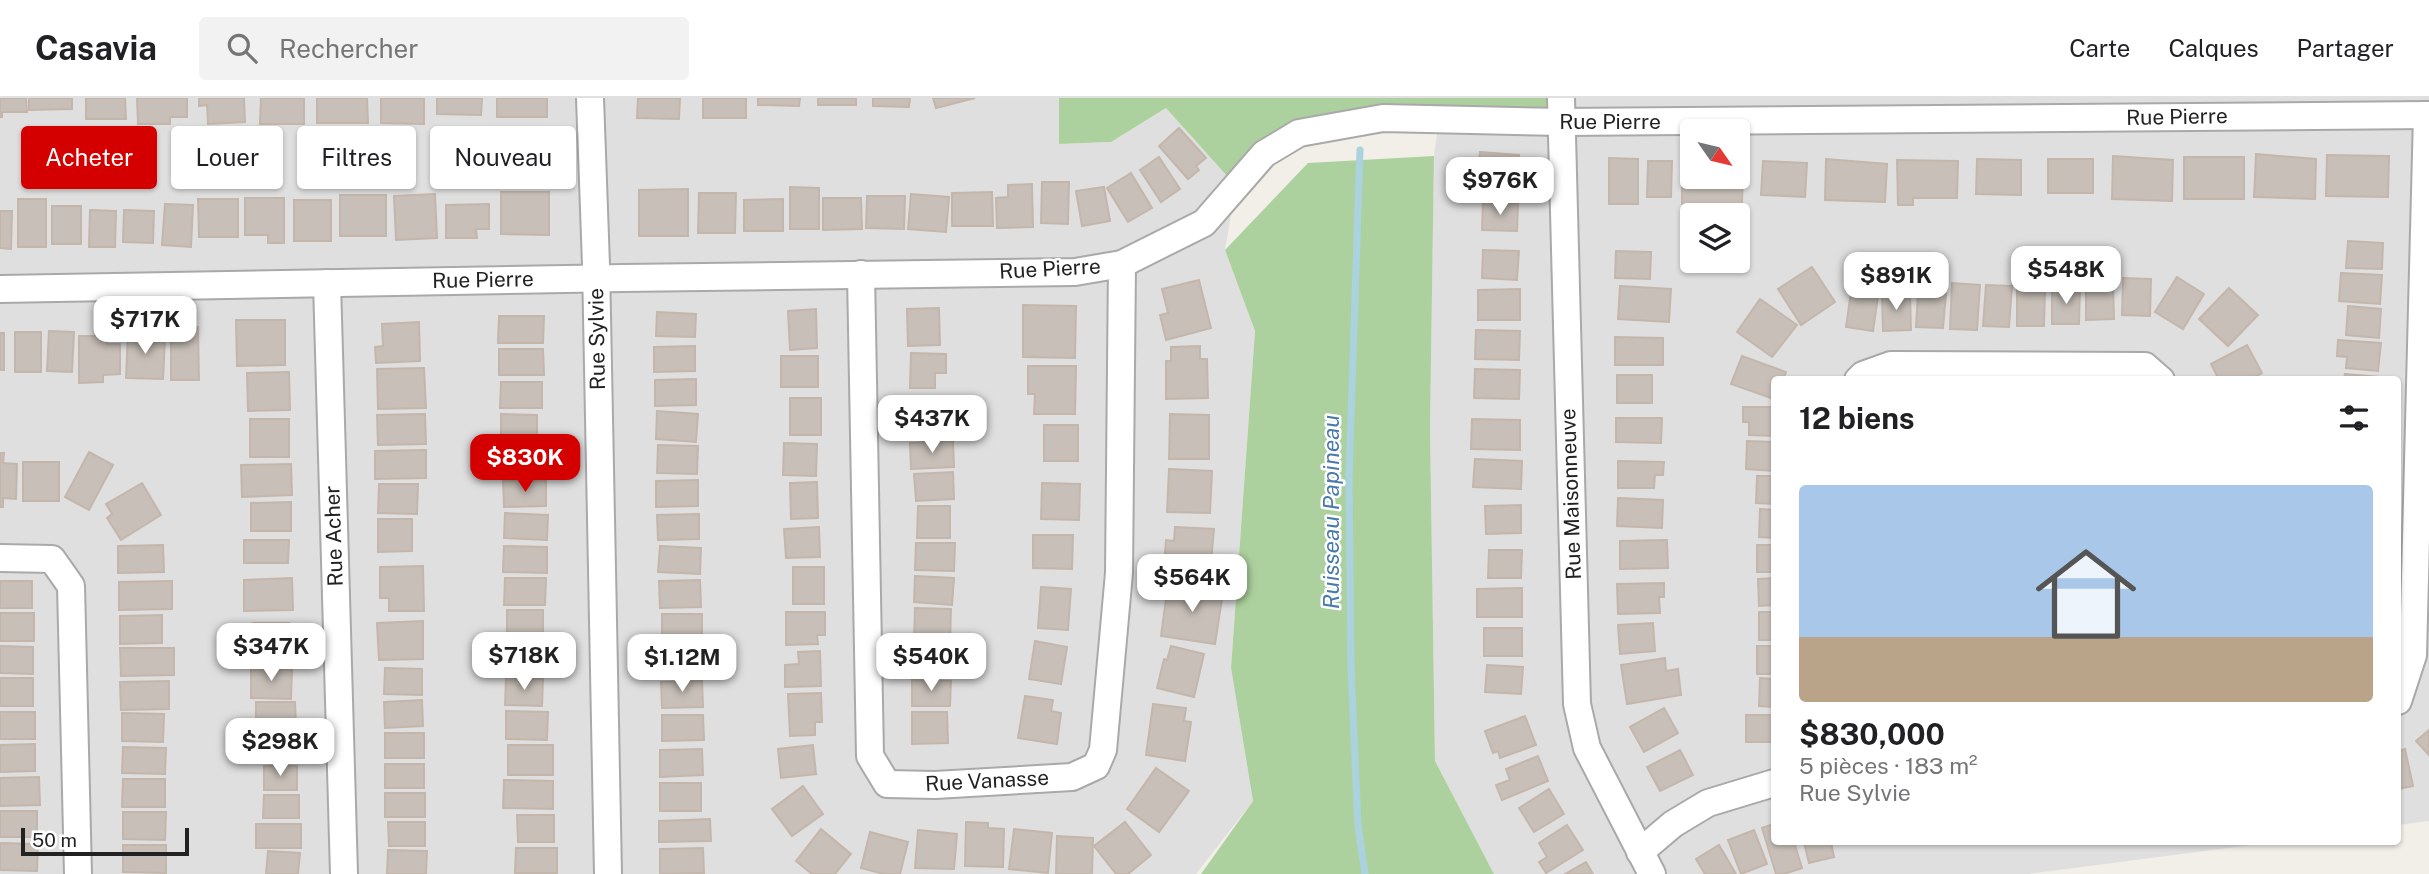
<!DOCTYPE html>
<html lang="fr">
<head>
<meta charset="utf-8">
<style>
  :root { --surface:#fff; --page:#f2f2f2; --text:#202124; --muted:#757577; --line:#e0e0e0; --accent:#d40000 }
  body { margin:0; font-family:"Public Sans",sans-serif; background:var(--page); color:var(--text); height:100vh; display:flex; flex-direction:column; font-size:26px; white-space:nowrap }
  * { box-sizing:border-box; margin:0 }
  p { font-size:23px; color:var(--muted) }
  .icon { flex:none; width:38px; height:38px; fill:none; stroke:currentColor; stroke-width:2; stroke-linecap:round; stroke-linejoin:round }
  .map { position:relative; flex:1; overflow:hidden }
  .details { position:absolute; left:1771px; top:278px; width:630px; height:469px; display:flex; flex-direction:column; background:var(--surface); border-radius:7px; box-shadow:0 2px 5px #0004 }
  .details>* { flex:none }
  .banner { position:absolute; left:21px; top:28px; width:665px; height:63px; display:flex; gap:14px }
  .needle { width:46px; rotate:124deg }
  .buttons { position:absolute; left:1680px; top:21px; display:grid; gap:14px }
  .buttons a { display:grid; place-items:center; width:70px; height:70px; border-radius:7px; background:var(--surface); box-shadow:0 2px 5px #0004; font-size:35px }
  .scale { position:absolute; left:21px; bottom:18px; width:168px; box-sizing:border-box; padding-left:7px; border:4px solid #222; border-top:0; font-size:19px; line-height:24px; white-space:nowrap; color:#222; -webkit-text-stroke:5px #fff; paint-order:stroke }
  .price { position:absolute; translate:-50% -60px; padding:0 16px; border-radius:14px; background:#fff; color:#222; font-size:23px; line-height:46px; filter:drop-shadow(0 2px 4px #0008) }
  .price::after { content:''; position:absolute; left:50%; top:42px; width:21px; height:16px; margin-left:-10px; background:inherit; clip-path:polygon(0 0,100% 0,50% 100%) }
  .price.current { background:var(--accent); color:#fff }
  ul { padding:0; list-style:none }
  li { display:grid; align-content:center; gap:14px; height:371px; padding:0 28px }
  li span { display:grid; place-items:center; height:217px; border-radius:7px; color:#555 }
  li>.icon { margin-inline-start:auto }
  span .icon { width:126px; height:126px; fill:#fffc; stroke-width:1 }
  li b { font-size:30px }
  h2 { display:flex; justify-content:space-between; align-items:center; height:84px; padding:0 28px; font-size:30px }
  .tag { padding:0 24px; border-radius:7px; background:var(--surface); box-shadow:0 2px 5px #0004; font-size:24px; line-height:63px }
  .tag.current { background:var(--accent); color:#fff }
  header { display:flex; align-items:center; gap:42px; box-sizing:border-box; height:98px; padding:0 35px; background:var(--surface); border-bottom:2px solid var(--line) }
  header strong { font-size:33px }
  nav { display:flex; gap:38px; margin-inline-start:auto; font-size:24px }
  .search { width:490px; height:63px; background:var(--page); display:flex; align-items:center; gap:18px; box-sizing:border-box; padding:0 24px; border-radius:7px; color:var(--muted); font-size:26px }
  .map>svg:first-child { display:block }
  .residential { fill:#e0dfdf; fill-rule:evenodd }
  .forest { fill:#add19e }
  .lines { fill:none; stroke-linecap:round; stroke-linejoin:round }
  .stream { stroke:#aad3df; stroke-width:7 }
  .building { fill:#c7bfb8; stroke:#c4b6ab; stroke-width:2 }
  .minor-casing { stroke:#a9a9a9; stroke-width:30 }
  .minor { stroke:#fff; stroke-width:26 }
  .labels { text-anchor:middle; stroke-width:5; stroke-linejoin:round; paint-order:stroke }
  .street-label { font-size:21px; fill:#222; stroke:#fff }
  .water-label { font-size:23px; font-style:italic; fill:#4a7aab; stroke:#fff }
</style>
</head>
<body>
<header>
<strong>Casavia</strong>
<div class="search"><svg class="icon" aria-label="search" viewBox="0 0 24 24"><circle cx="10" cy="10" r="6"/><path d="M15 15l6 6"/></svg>Rechercher</div>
<nav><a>Carte</a><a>Calques</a><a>Partager</a></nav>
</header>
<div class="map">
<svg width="2429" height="776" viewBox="0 0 2429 776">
  <rect width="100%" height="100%" fill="#f2efe9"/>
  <!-- residential -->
  <g class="residential">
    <path d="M0 0H1059V46L1111 44 1166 10 1236 88 1225 152 1255 233 1231 570 1253 703 1196 776H0Z"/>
    <path d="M1561 0H2429V723L2398 727V282H1774V744H2273L2028 776H1494L1435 663 1430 330 1434 58 1439 21ZM1692 33H1738V79H1692ZM1692 117H1738V163H1692Z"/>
  </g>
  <!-- forest -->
  <g class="forest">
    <path d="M1059 0H1561V24L1299 35 1236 88 1166 10 1111 44 1059 46Z"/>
    <path d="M1434 58 1430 330 1435 663 1494 776H1201L1253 703 1231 570 1255 233 1225 152 1308 65Z"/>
  </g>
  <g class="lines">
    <!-- stream -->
    <path class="stream" d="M1360 52 1349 378 1351 570 1358 728 1365 776"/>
  </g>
  <!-- building -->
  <g class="building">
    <path d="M0 0H26L27 14H2V19H0Z"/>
    <path d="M29 0H72V11L29 12Z"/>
    <path d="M86 0H125L126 21H86Z"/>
    <path d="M137 0H187V19H170V26H138Z"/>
    <path d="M199 0H244L245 24 208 26 207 7 199 8Z"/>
    <path d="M261 0H304V26H260Z"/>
    <path d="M317 0H367L368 25H317Z"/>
    <path d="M381 0H424V26L381 25Z"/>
    <path d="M437 0H482L481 17 437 16Z"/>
    <rect x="497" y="0" width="50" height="19"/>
    <path d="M638 0H680L679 21 637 20Z"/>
    <rect x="703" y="0" width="43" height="20"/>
    <path d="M758 0H800L799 8 758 7Z"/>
    <rect x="818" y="0" width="38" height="7"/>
    <path d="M873 0H910L909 9 873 8Z"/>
    <path d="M933 0H975L936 10Z"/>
    <path d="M1179 30 1206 60 1196 68 1199 72 1188 81 1159 48Z"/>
    <path d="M1480 54 1519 57 1516 98 1476 95Z"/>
    <path d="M2256 56 2316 61 2315 101 2254 99Z"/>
    <path d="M2327 57 2389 58 2388 99 2326 98Z"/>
    <path d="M2113 58 2173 62 2172 103 2112 101Z"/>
    <path d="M1159 59 1180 91 1161 104 1140 72Z"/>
    <rect x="2184" y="59" width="60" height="42"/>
    <path d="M1609 60 1638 61V106H1609Z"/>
    <path d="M1826 61 1887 66 1885 104 1825 102Z"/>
    <path d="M1977 61 2021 62V97L1976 96Z"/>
    <rect x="2048" y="61" width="45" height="34"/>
    <path d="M1897 62 1958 63 1957 100H1913V107H1898Z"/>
    <path d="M1648 63H1672L1671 99H1647Z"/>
    <path d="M1763 63 1807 65 1805 99 1761 97Z"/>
    <path d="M1682 65H1692V79H1738V65H1743L1742 107 1682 106Z"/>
    <path d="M1131 75 1152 110 1128 124 1107 90Z"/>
    <path d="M1042 84H1069L1068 126 1041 125Z"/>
    <path d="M1032 86 1033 129 997 130 996 100 1008 99V87Z"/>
    <path d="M790 89 819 90V131H790Z"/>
    <path d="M1104 89 1110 123 1082 128 1076 93Z"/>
    <path d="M688 91V138H639V92Z"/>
    <path d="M501 94H549V137L501 136Z"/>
    <path d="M992 94 993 128H952V95Z"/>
    <path d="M699 95H736L735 135H698Z"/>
    <path d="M435 96 437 140 396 142 394 98Z"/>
    <path d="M911 96 949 99 946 134 908 131Z"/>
    <rect x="340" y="97" width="46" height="41"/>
    <path d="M867 98H905L904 131 866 130Z"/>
    <path d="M245 100H284V145H268V137H245Z"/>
    <path d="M823 100H861L862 131 823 132Z"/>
    <rect x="18" y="101" width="28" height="48"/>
    <path d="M198 101H238V139H199Z"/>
    <path d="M783 101V133H744V102Z"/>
    <rect x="294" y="102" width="37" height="41"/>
    <path d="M1483 104 1518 105 1517 133 1482 132Z"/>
    <path d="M165 106 193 107 191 149 162 147Z"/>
    <path d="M489 106V131H476L477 140H446V107Z"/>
    <rect x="52" y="108" width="29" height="38"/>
    <path d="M90 112 116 113 115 149H89Z"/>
    <path d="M124 112 154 113 153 145 123 144Z"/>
    <path d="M0 113H12L11 151 0 150Z"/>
    <path d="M2348 143 2383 145 2382 171 2346 170Z"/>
    <path d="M1483 152 1519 153 1517 182 1482 180Z"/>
    <path d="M1616 153 1651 154 1650 181 1615 180Z"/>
    <path d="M1812 169 1835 204 1801 227 1778 191Z"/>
    <path d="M2341 175 2382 177 2380 206 2339 203Z"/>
    <path d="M2177 179 2204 196 2183 231 2155 214Z"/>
    <path d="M2123 180 2151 181 2150 218 2122 217Z"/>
    <path d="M1199 182 1211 230 1166 242 1160 217 1168 215 1162 191Z"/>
    <path d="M1952 185 1980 187 1977 232 1950 231Z"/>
    <path d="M2113 186 2114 221 2086 222V187Z"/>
    <path d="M1986 187 2012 188 2009 229 1983 228Z"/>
    <path d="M1620 188 1671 191 1669 224 1618 221Z"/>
    <path d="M2052 190H2080L2079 226H2052Z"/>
    <path d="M2229 190 2258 217 2228 248 2199 221Z"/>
    <path d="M1520 191V222H1478V192Z"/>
    <path d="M2017 192H2045L2044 228H2017Z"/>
    <path d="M1851 194 1878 198 1873 233 1846 229Z"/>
    <path d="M1910 195 1911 232 1883 233 1882 196Z"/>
    <path d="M1918 195 1946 196 1943 230 1916 229Z"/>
    <path d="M1760 201 1797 227 1772 259 1737 234Z"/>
    <path d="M1023 207 1076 208 1075 260 1023 259Z"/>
    <path d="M2348 208 2381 211 2379 240 2346 237Z"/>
    <path d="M939 210 940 247 908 248 907 211Z"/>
    <path d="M816 211 817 250 790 252 788 213Z"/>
    <path d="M657 214 696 216 695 239 656 238Z"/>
    <path d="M499 218H544L543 245H498Z"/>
    <path d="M236 222H285V267L237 268Z"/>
    <path d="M419 224 420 263 376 265 375 249 383 248 382 226Z"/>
    <path d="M171 229H198L199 282H171Z"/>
    <path d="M1476 232 1520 233 1519 262 1475 261Z"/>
    <path d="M49 233 74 234 72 274 47 273Z"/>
    <path d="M128 233 152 234V242L165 241 163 281 126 280Z"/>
    <rect x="15" y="234" width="26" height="40"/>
    <rect x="0" y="235" width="4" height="37"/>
    <path d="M79 238H107V246H120V276L103 277V284L79 285Z"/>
    <path d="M1615 239 1663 240V267H1615Z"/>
    <path d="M2338 242 2381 245 2378 273 2346 270 2347 259 2337 258Z"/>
    <path d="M2247 247 2262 275 2249 282H2219L2211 266Z"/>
    <path d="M695 248V273L654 274V249Z"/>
    <path d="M1200 248V261H1207L1208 300 1166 301V263H1171V249Z"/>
    <path d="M499 251H543L544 277H499Z"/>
    <path d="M911 255 946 256V275H935V290H910Z"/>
    <rect x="781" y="258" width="37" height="31"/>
    <path d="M1742 258 1786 274 1783 282H1774V301L1731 286Z"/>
    <path d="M1028 268H1076L1075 316H1034L1035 296H1028Z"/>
    <path d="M424 270 426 310 378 311 377 271Z"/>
    <path d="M1475 271 1520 272 1519 301 1474 300Z"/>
    <path d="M289 274 290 312 248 313 247 275Z"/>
    <path d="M2345 276 2379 279V282H2344Z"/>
    <rect x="1617" y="277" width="35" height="28"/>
    <path d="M696 281V307L655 308V282Z"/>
    <path d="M501 284H542V310H500Z"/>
    <path d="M942 298 943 336H911V299Z"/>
    <rect x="790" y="300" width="31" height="37"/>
    <path d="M1743 309H1774V338L1749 337V324H1743Z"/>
    <path d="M657 313 698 316 696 344 656 341Z"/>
    <path d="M425 316 426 346 378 347 377 317Z"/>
    <path d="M501 316 537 317V344L501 343Z"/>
    <path d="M1170 316 1209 317V361H1169Z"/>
    <path d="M1616 320H1662L1661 345 1616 344Z"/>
    <rect x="250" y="321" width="39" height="38"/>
    <path d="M1472 321 1520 322V352L1471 351Z"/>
    <rect x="1044" y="327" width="34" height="36"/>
    <path d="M953 343 954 369 911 371 910 345Z"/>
    <path d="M1747 343 1774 344V373L1746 371Z"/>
    <path d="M784 345 817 346 816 378 783 377Z"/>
    <path d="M658 347 698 348 697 376 657 375Z"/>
    <path d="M503 349 545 350 544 377 502 376Z"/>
    <path d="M426 352V380L375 381V353Z"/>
    <path d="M89 354 113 367 89 412 65 399Z"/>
    <path d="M0 355H4L3 365 17 366 16 401 3 400V409H0Z"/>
    <path d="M1475 361 1522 363 1521 391 1473 389Z"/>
    <path d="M1618 363 1664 364 1663 377H1655L1654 390H1618Z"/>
    <rect x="23" y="364" width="36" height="39"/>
    <path d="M291 366 292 397 242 399 241 367Z"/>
    <path d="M1169 371 1212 373 1210 415 1167 414Z"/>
    <path d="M953 374 954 401 916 403 914 376Z"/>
    <path d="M1757 378H1774V406L1756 405Z"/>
    <path d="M698 382V408L656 409V383Z"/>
    <path d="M503 383H546V408L504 409Z"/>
    <path d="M817 384 818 420 791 421 790 385Z"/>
    <path d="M142 385 161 417 121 442 107 420 112 416 106 406Z"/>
    <path d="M1042 385 1080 386 1079 422 1041 421Z"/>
    <path d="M379 386H418L417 416 378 415Z"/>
    <path d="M1618 400 1663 402 1662 430 1617 428Z"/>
    <path d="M291 404V433H251V405Z"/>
    <path d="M1521 407V435L1486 436 1485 408Z"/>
    <path d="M918 408H950V440H917Z"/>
    <path d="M1760 411 1774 412V440L1759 439Z"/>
    <path d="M505 415 548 417 547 442 504 440Z"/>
    <path d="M699 416V441L658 442 657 417Z"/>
    <path d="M378 421H412V453L378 454Z"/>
    <path d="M819 429 820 459 786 460 784 431Z"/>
    <path d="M1175 429 1214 431 1210 475 1196 474 1195 483 1163 481 1166 442 1174 443Z"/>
    <path d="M1033 437H1073L1072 471 1033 470Z"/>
    <path d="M244 442H289L288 465H244Z"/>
    <path d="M1667 442 1668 470 1620 471V443Z"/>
    <path d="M916 445H955L954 473 915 472Z"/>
    <path d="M163 447 164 474 118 475V448Z"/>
    <rect x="1757" y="447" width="17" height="27"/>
    <path d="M504 448 547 449V475L503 474Z"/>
    <path d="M660 448 701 450 700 476 658 474Z"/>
    <path d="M1489 452H1522L1521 480H1488Z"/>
    <path d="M423 468 424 513H389V500H380V469Z"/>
    <rect x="793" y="469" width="31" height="37"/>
    <path d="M915 478 954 480 952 507 914 504Z"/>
    <path d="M292 480 293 512 244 513V482Z"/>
    <path d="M505 480H546L545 507H504Z"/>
    <path d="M1774 480V507L1759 508 1758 481Z"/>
    <path d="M700 482 701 509 660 510 659 483Z"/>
    <rect x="0" y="483" width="32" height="27"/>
    <path d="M172 483V511L119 512V484Z"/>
    <path d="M1664 485V499H1659L1660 515 1618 516 1617 486Z"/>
    <path d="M1168 486 1223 494 1215 546 1161 538Z"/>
    <path d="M1041 489 1071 491 1068 532 1038 530Z"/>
    <path d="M1522 490V519H1477V491Z"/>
    <path d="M915 510 951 511 950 544 914 543Z"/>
    <path d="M507 512H543V540L507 539Z"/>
    <path d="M786 514H825V537H817L818 546 786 547Z"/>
    <rect x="1759" y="514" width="15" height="28"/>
    <rect x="0" y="515" width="34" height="28"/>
    <rect x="662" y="516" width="40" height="28"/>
    <path d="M162 517V545L120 546V518Z"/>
    <path d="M423 523V561L379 562 377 525Z"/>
    <rect x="253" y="525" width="36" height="39"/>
    <path d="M1653 525 1655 553 1620 556 1618 527Z"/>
    <rect x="1484" y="530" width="38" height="28"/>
    <path d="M1035 543 1067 549 1061 586 1029 581Z"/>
    <path d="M506 546 542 547 541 574 505 573Z"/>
    <path d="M0 548 33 549V576L0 575Z"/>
    <path d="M914 548 952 549V576L913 575Z"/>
    <path d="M1171 548 1204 556 1194 599 1157 590 1164 561 1167 562Z"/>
    <rect x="1757" y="548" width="17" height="28"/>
    <path d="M120 550H174V577L121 578Z"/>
    <path d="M702 550V575L662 576V551Z"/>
    <path d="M820 553 821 588 785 589V567L799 566 798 554Z"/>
    <path d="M1665 560 1666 573 1678 571 1681 597 1627 606 1621 567Z"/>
    <path d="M1487 567 1523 569 1521 596 1485 594Z"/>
    <path d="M251 570 292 571 291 601 251 600Z"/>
    <path d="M385 570 422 571V597L384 596Z"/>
    <path d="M506 579 543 581 542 608 505 607Z"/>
    <rect x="0" y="580" width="33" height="28"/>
    <path d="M1760 580 1774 581V609L1759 608Z"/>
    <path d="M912 582 951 583 950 608H912Z"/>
    <path d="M169 583V611L121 612 120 584Z"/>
    <path d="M702 583 703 609 662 610 661 584Z"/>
    <path d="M821 595 822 624H815V637L790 638 788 596Z"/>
    <path d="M1025 598 1053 602 1051 613 1061 615 1057 646 1018 640Z"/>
    <path d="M422 602 423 628 385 630 384 604Z"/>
    <path d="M256 604H295L296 628H256Z"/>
    <path d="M1153 606 1186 610 1184 623 1191 624 1185 663 1146 657Z"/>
    <path d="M1664 610 1678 635 1644 654 1630 629Z"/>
    <path d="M506 613 548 614 547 642 506 641Z"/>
    <rect x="0" y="614" width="35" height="27"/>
    <path d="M912 614H947L948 645 912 646Z"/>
    <path d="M122 615 164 616 163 644 122 643Z"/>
    <path d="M662 617H703L704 642 662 643Z"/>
    <rect x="1746" y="617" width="28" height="27"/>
    <path d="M1525 618 1536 647 1500 660 1498 653 1493 655 1485 633Z"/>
    <path d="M2429 632V657L2416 643Z"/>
    <rect x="257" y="634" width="38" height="26"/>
    <rect x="385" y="635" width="39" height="25"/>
    <path d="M35 646V673L0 674V647Z"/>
    <rect x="508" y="647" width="45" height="30"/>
    <path d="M813 647 816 676 781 680 778 651Z"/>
    <path d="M123 649 166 650 165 676 122 675Z"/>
    <path d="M702 651 703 677 660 679V652Z"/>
    <path d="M2405 651 2413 688 2398 691V653Z"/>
    <path d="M1680 652 1693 677 1660 693 1647 669Z"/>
    <path d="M1538 658 1548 683 1502 702 1496 687 1510 682 1506 671Z"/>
    <rect x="385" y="666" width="39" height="24"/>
    <rect x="264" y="668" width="33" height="24"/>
    <path d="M1156 670 1189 693 1159 734 1127 711Z"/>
    <path d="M39 679 40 707 0 708V680Z"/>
    <path d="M123 681H165V709H122Z"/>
    <path d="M504 682 553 683V711L503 710Z"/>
    <rect x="660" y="685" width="41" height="28"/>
    <path d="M803 688 823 716 792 738 772 711Z"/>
    <path d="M1549 691 1564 716 1534 734 1519 710Z"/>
    <rect x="385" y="695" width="40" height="24"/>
    <path d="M264 697H299V720H263Z"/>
    <rect x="0" y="713" width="37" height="26"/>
    <path d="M123 714H166L165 742 123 741Z"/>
    <path d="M517 717H554V744H518Z"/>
    <path d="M710 721 711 743 659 744V723Z"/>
    <path d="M388 724H425V748H389Z"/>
    <path d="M966 724 988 725V730L1004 731 1003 769 965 768Z"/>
    <path d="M1125 724 1151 757 1128 776H1116L1094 748Z"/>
    <rect x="256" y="726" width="45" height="24"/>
    <path d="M1774 726V744H1794L1802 770 1784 776H1776L1762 730Z"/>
    <path d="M1567 727 1583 752 1546 775 1539 764 1547 759 1539 745Z"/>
    <path d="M821 731 851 756 835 776H812L796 763Z"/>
    <path d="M1014 731 1052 735 1048 775 1009 771Z"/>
    <path d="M918 732 957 736 954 771 915 770Z"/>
    <path d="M1754 732 1767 766 1741 776 1728 742Z"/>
    <path d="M870 734 908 744 900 776H884L861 770Z"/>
    <path d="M1057 738 1093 740 1092 776H1056Z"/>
    <path d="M1804 744H1831L1834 759 1809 765Z"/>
    <path d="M0 745 38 746 37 773 0 772Z"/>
    <path d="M123 747H166V775L123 774Z"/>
    <path d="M1719 747 1736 776H1705L1696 761Z"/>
    <path d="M516 750H557V775H515Z"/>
    <path d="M703 750 704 775 660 776V751Z"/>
    <path d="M388 752 427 753 426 776H387Z"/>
    <path d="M268 753 300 755 298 776H266Z"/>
    <path d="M1586 764 1593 776H1565Z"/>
  </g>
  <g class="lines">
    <!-- minor casing -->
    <g class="minor-casing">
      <g id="minor">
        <path d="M590 0 596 167 608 776"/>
        <path d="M1561 0 1577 606 1587 650 1652 776"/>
        <path d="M861 176 870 658 887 686 935 687 1072 679 1096 668 1103 652 1119 475 1122 166"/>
        <path d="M327 185 344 776"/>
        <path d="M0 191 623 180 1075 174 1122 166 1204 125 1264 56 1299 35 1383 20 1561 24 2429 17"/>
        <path d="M1858 282 1863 277 1891 267 2145 268 2161 282"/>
        <path d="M0 460 52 461 71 488 78 776"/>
        <path d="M2398 603 2413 557 2427 17"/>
        <path d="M1640 754 1673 726 1708 705 1774 685"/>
      </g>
    </g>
    <!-- minor -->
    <use href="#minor" class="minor"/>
  </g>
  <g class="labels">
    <!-- street labels -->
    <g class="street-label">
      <text transform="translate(2177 19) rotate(-1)" y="7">Rue Pierre</text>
      <text x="1610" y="31">Rue Pierre</text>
      <text transform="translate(1050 171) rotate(-3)" y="7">Rue Pierre</text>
      <text transform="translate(483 182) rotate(-1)" y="7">Rue Pierre</text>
      <text transform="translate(597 241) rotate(-91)" y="7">Rue Sylvie</text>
      <text transform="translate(1571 396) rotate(-92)" y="7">Rue Maisonneuve</text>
      <text transform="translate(334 438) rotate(-92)" y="7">Rue Acher</text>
      <text transform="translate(987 683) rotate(-3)" y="7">Rue Vanasse</text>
    </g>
    <!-- water labels -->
    <g class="water-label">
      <text transform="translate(1331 414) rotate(-90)" y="8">Ruisseau Papineau</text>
    </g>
  </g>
</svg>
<div class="buttons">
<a><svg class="needle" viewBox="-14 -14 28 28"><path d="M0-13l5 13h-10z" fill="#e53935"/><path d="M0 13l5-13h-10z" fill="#757577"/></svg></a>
<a><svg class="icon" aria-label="layers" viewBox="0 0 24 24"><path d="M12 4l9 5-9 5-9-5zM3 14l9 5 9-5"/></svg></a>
</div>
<div class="scale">50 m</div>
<b class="price" style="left:1500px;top:119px">$976K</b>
<b class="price" style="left:2066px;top:208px">$548K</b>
<b class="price" style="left:1896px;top:214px">$891K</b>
<b class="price" style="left:145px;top:258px">$717K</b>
<b class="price" style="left:932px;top:357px">$437K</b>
<b class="price current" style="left:525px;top:396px">$830K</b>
<b class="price" style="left:1192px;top:516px">$564K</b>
<b class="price" style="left:271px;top:585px">$347K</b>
<b class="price" style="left:524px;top:594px">$718K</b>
<b class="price" style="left:931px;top:595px">$540K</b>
<b class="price" style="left:682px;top:596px">$1.12M</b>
<b class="price" style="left:280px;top:680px">$298K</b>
<div class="banner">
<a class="tag current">Acheter</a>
<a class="tag">Louer</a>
<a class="tag">Filtres</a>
<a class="tag">Nouveau</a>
</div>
<section class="details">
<h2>12 biens<svg class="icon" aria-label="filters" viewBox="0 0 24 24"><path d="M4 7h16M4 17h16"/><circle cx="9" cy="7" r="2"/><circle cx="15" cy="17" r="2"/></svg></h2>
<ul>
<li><span style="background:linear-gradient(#a9c7e8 70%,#b9a48a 0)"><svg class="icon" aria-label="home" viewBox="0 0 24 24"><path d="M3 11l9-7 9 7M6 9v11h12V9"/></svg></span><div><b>$830,000</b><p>5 pièces · 183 m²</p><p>Rue Sylvie</p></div></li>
</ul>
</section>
</div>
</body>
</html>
